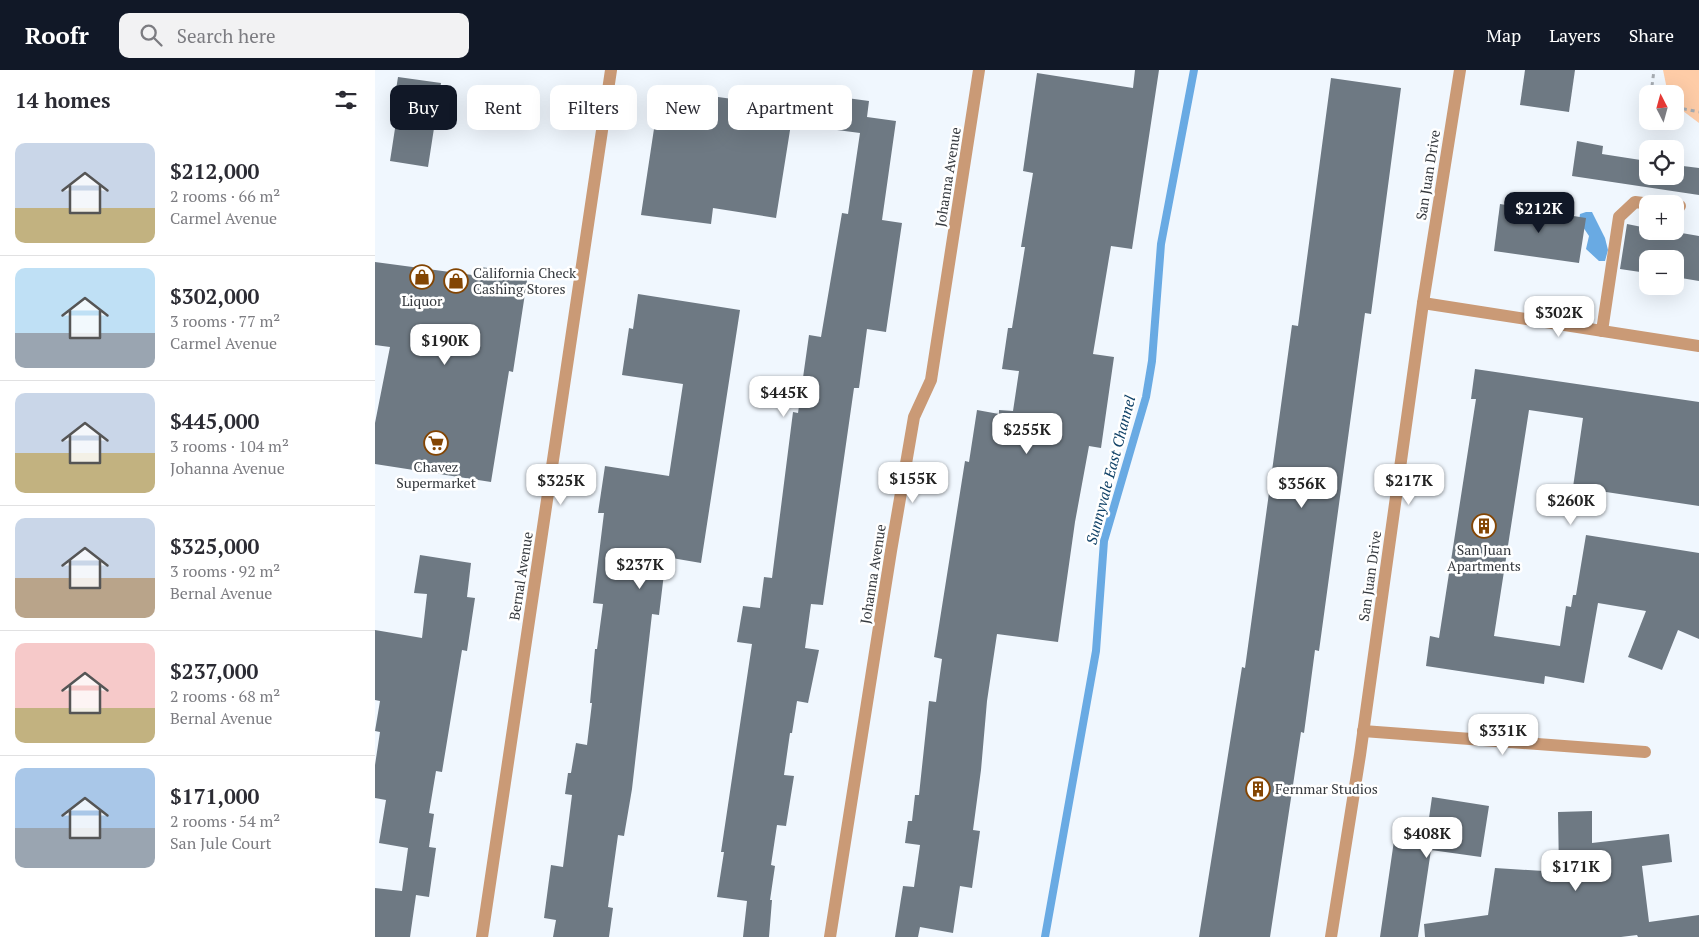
<!DOCTYPE html>
<html lang="en">
<head>
<meta charset="utf-8">
<style>
  :root { --surface:#fff; --page:#f2f2f3; --text:#2b2b33; --muted:#7c7c81; --line:#e1e1e2; --accent:#111827 }
  body { margin:0; font-family:"PT Serif",serif; background:var(--page); color:var(--text); height:100vh; display:flex; flex-direction:column; font-size:19px; white-space:nowrap }
  * { box-sizing:border-box; margin:0 }
  p { font-size:16px; color:var(--muted) }
  .icon { flex:none; width:28px; height:28px; fill:none; stroke:currentColor; stroke-width:2; stroke-linecap:round; stroke-linejoin:round }
  .map { position:relative; flex:1; overflow:hidden }
  .side { display:flex; flex-direction:column; background:var(--surface); width:375px }
  .side>* { flex:none }
  .guide { position:absolute; left:15px; top:15px; width:475px; height:45px; display:flex; gap:10px }
  .needle { width:32px; rotate:354deg }
  .buttons { position:absolute; left:1264px; top:15px; display:grid; gap:10px }
  .buttons a { display:grid; place-items:center; width:45px; height:45px; border-radius:10px; background:var(--surface); box-shadow:0 5px 20px #0002; font-size:25px }
  .price { position:absolute; translate:-50% -42px; padding:0 11px; border-radius:10px; background:#fff; color:#222; font-size:16px; line-height:32px; filter:drop-shadow(0 1px 2px #0008) }
  .price::after { content:''; position:absolute; left:50%; top:30px; width:15px; height:11px; margin-left:-8px; background:inherit; clip-path:polygon(0 0,100% 0,50% 100%) }
  .price.selected { background:var(--accent); color:#fff }
  ul { padding:0; list-style:none }
  li { display:flex; align-items:center; gap:15px; height:125px; padding:0 15px }
  li+li { border-top:1px solid var(--line) }
  li span { display:grid; place-items:center; flex:none; width:140px; height:100px; border-radius:10px; color:#555 }
  li>.icon { margin-inline-start:auto }
  span .icon { width:60px; height:60px; fill:#fffc; stroke-width:1 }
  li b { font-size:21px }
  h2 { display:flex; justify-content:space-between; align-items:center; height:60px; padding:0 15px; font-size:21px }
  .chip { padding:0 18px; border-radius:10px; background:var(--surface); box-shadow:0 5px 20px #0002; font-size:18px; line-height:45px }
  .chip.selected { background:var(--accent); color:#fff }
  header { display:flex; align-items:center; gap:30px; box-sizing:border-box; height:70px; padding:0 25px; background:var(--accent); color:#fff }
  header strong { font-size:24px }
  nav { display:flex; gap:28px; margin-inline-start:auto; font-size:18px }
  .search { width:350px; height:45px; background:var(--page); display:flex; align-items:center; gap:12px; box-sizing:border-box; padding:0 18px; border-radius:10px; color:var(--muted); font-size:19px }
  main { display:flex; flex:1; min-height:0 }
  .map>svg:first-child { display:block }
  .green { fill:#fecca7 }
  .water { fill:#69aae3 }
  .lines { fill:none; stroke-linecap:round; stroke-linejoin:round }
  .stream { stroke:#69aae3; stroke-width:8 }
  .building { fill:#6e7983 }
  .path { stroke:#a6acb2; stroke-width:3; stroke-dasharray:4 4; stroke-linecap:butt }
  .lane { stroke:#ca9a76; stroke-width:12 }
  .street { stroke:#ca9a76; stroke-width:12 }
  .labels { text-anchor:middle; stroke-width:5; stroke-linejoin:round; paint-order:stroke }
  .street-label { font-size:14px; fill:#35393e; stroke:#fff }
  .poi-label { font-size:14px; fill:#35393e; stroke:#fff }
  .water-label { font-size:15px; font-style:italic; fill:#114267; stroke:#fff }
</style>
</head>
<body>
<header>
<strong>Roofr</strong>
<div class="search"><svg class="icon" aria-label="search" viewBox="0 0 24 24"><circle cx="10" cy="10" r="6"/><path d="M15 15l6 6"/></svg>Search here</div>
<nav><a>Map</a><a>Layers</a><a>Share</a></nav>
</header>
<main>
<section class="side">
<h2>14 homes<svg class="icon" aria-label="filters" viewBox="0 0 24 24"><path d="M4 7h16M4 17h16"/><circle cx="9" cy="7" r="2"/><circle cx="15" cy="17" r="2"/></svg></h2>
<ul>
<li><span style="background:linear-gradient(#c9d6e8 65%,#c2b280 0)"><svg class="icon" aria-label="home" viewBox="0 0 24 24"><path d="M3 11l9-7 9 7M6 9v11h12V9"/></svg></span><div><b>$212,000</b><p>2 rooms · 66 m²</p><p>Carmel Avenue</p></div></li>
<li><span style="background:linear-gradient(#bfe0f5 65%,#9aa5b1 0)"><svg class="icon" aria-label="home" viewBox="0 0 24 24"><path d="M3 11l9-7 9 7M6 9v11h12V9"/></svg></span><div><b>$302,000</b><p>3 rooms · 77 m²</p><p>Carmel Avenue</p></div></li>
<li><span style="background:linear-gradient(#c9d6e8 60%,#c2b280 0)"><svg class="icon" aria-label="home" viewBox="0 0 24 24"><path d="M3 11l9-7 9 7M6 9v11h12V9"/></svg></span><div><b>$445,000</b><p>3 rooms · 104 m²</p><p>Johanna Avenue</p></div></li>
<li><span style="background:linear-gradient(#c9d6e8 60%,#b9a48a 0)"><svg class="icon" aria-label="home" viewBox="0 0 24 24"><path d="M3 11l9-7 9 7M6 9v11h12V9"/></svg></span><div><b>$325,000</b><p>3 rooms · 92 m²</p><p>Bernal Avenue</p></div></li>
<li><span style="background:linear-gradient(#f6c9c9 65%,#c2b280 0)"><svg class="icon" aria-label="home" viewBox="0 0 24 24"><path d="M3 11l9-7 9 7M6 9v11h12V9"/></svg></span><div><b>$237,000</b><p>2 rooms · 68 m²</p><p>Bernal Avenue</p></div></li>
<li><span style="background:linear-gradient(#a9c7e8 60%,#9aa5b1 0)"><svg class="icon" aria-label="home" viewBox="0 0 24 24"><path d="M3 11l9-7 9 7M6 9v11h12V9"/></svg></span><div><b>$171,000</b><p>2 rooms · 54 m²</p><p>San Jule Court</p></div></li>
</ul>
</section>
<div class="map">
<svg width="1324" height="867" viewBox="0 0 1324 867">
  <rect width="100%" height="100%" fill="#f0f7fe"/>
  <!-- green -->
  <path class="green" d="M1288 0H1324V53L1300 35V24H1293Z"/>
  <!-- water -->
  <path class="water" d="M1211 142H1217L1230 168 1233 180 1230 191H1224L1211 179 1214 166 1204 151 1205 144Z"/>
  <g class="lines">
    <!-- stream -->
    <path class="stream" d="M670 867 721 581 729 471 771 327 777 291 786 174 819 0"/>
  </g>
  <!-- building -->
  <g class="building">
    <path d="M760 0H784L757 179 736 176 718 284 739 287 726 378 714 376 700 452 683 572 622 564 612 631 606 700 598 760 605 761 597 818 585 816 578 863 545 857 543 867H520L528 816 539 817 545 775 530 773 533 751H537L540 725H544L554 631 561 632 567 589 559 587 590 391 594 392 602 340 624 344V340L638 341 644 301 627 299 633 258H637L650 177H646L658 103 648 101 662 3 758 18Z"/>
    <path d="M1150 0H1200L1194 42 1145 35Z"/>
    <path d="M23 7 66 13 53 97 15 91 23 39H18Z"/>
    <path d="M956 8 1026 18 996 244 990 243 944 581 940 580 929 663 926 662 895 867H824L867 597 870 598 917 255 923 256Z"/>
    <path d="M285 19 372 31 374 21 441 31 442 24 494 31 492 47 521 51 507 150 527 153 511 262 492 259 484 318H479L448 535 436 534 430 578 444 580 433 633 422 631 417 663H415L409 705 419 706 411 756 402 755 396 795 400 796 395 830H397L394 867H368L372 831 342 827 349 782H346L377 574 362 572 368 536 385 538 389 507 397 508 418 342 423 343 434 265 446 267 467 143 473 144 485 63 416 54 401 148 338 138 336 154 266 145Z"/>
    <path d="M1202 71 1228 76 1227 84 1272 91V106H1300V95L1324 98V125L1197 106Z"/>
    <path d="M1125 134 1211 148 1204 193 1119 181Z"/>
    <path d="M1252 154 1272 158V161H1295L1324 166V211L1300 207V189H1272V203L1245 199Z"/>
    <path d="M0 192 105 206 106 197 153 204 138 302 134 301 116 412 0 394V353L15 277 0 275Z"/>
    <path d="M263 224 365 240 326 493 291 487 284 545 277 544 257 719 249 766 243 765 233 837 238 838 234 867H178L181 850 169 848 176 795 188 797 197 725 190 724 193 703H196L201 673 212 675 217 633H215L220 579H222L228 534 218 533 229 443H223L230 396 294 406 308 314 247 305 254 258 258 259Z"/>
    <path d="M1100 299 1324 332V436L1198 417 1208 348 1154 340 1119 566 1185 576 1191 536 1196 537 1198 525H1201L1211 465 1324 483V569L1303 560 1287 600 1253 587 1271 541 1223 533 1209 613 1170 606 1169 614 1051 596 1055 566 1064 568 1101 329H1096Z"/>
    <path d="M45 485 96 493 92 527 100 528 92 581 87 580 67 702 61 701 54 743 59 744 54 777 61 778 54 827 41 825 35 867H0V818L27 821 33 778 4 773 11 730 0 728V695L5 662 0 661 5 631 0 630V560L47 568 52 524 39 523Z"/>
    <path d="M1057 727 1114 736 1106 787 1056 780 1043 867H1005L1022 750 1053 755Z"/>
    <path d="M1217 741V773L1294 764 1297 792 1267 796 1274 852 1324 845V867H1263L1262 865 1246 867H1050L1049 854 1113 845 1120 798 1184 802 1183 742Z"/>
  </g>
  <g class="lines">
    <!-- path -->
    <g class="path">
      <path d="M1276 24 1279 0"/>
      <path d="M1300 37 1324 42"/>
    </g>
    <!-- lane -->
    <g class="lane">
      <path d="M1300 136H1305"/>
      <path d="M1227 261 1244 147 1260 132 1276 134"/>
    </g>
    <!-- street -->
    <g class="street">
      <path d="M1048 233 1324 276"/>
      <path d="M988 661 1270 682"/>
      <path d="M107 867 236 0"/>
      <path d="M455 867 516 481 539 347 556 310 604 0"/>
      <path d="M956 867 985 685 1048 233 1085 0"/>
    </g>
  </g>
  <!-- icons -->
  <defs>
    <g id="shop-ring" transform="scale(1.25)"><circle r="9.5" fill="#fff" stroke="#834503" stroke-width="1.5"/><path d="M-5-2.5h2.3a2.7 3.5 0 0 1 5.4 0H5L5.5 6h-11ZM-1.5-2.5h3a1.5 2.3 0 0 0-3 0Z" fill="#834503"/></g>
    <g id="supermarket-ring" transform="scale(1.25)"><circle r="9.5" fill="#fff" stroke="#834503" stroke-width="1.5"/><path d="M-6-5.5h2.5l.6 2H6L4.5 2H-2.5L-4.4-4H-6ZM-1.5 3.2a1.3 1.3 0 1 0 .1 0ZM3 3.2a1.3 1.3 0 1 0 .1 0Z" fill="#834503"/></g>
    <g id="building-ring" transform="scale(1.25)"><circle r="9.5" fill="#fff" stroke="#834503" stroke-width="1.5"/><path d="M-4-6H4V6H1V3H-1V6H-4ZM-2.5-4.3h1.7v1.8h-1.7ZM.8-4.3h1.7v1.8H.8ZM-2.5-1h1.7V.8h-1.7ZM.8-1h1.7V.8H.8Z" fill="#834503"/></g>
  </defs>
  <g fill-rule="evenodd">
    <use href="#shop-ring" x="47" y="207"/>
    <use href="#shop-ring" x="81" y="211"/>
    <use href="#supermarket-ring" x="61" y="373"/>
    <use href="#building-ring" x="1109" y="456"/>
    <use href="#building-ring" x="883" y="719"/>
  </g>
  <g class="labels">
    <!-- street labels -->
    <g class="street-label">
      <text transform="translate(1053 105) rotate(-81)" y="5">San Juan Drive</text>
      <text transform="translate(573 107) rotate(-81)" y="5">Johanna Avenue</text>
      <text transform="translate(498 504) rotate(-81)" y="5">Johanna Avenue</text>
      <text transform="translate(146 506) rotate(-81)" y="5">Bernal Avenue</text>
      <text transform="translate(995 506) rotate(-82)" y="5">San Juan Drive</text>
    </g>
    <!-- poi labels -->
    <g class="poi-label">
      <text x="98" y="208" text-anchor="start">California Check<tspan x="98" dy="16">Cashing Stores</tspan></text>
      <text x="47" y="236">Liquor</text>
      <text x="61" y="402">Chavez<tspan x="61" dy="16">Supermarket</tspan></text>
      <text x="1109" y="485">San Juan<tspan x="1109" dy="16">Apartments</tspan></text>
      <text x="900" y="724" text-anchor="start">Fernmar Studios</text>
    </g>
    <!-- water labels -->
    <g class="water-label">
      <text transform="translate(736 400) rotate(-75)" y="5">Sunnyvale East Channel</text>
    </g>
  </g>
</svg>
<div class="buttons">
<a><svg class="needle" viewBox="-14 -14 28 28"><path d="M0-13l5 13h-10z" fill="#e53935"/><path d="M0 13l5-13h-10z" fill="#7c7c81"/></svg></a>
<a><svg class="icon" aria-label="locate" viewBox="0 0 24 24"><circle cx="12" cy="12" r="6"/><path d="M12 2v4M12 18v4M2 12h4M18 12h4"/></svg></a>
<a>+</a>
<a>−</a>
</div>
<b class="price selected" style="left:1164px;top:164px">$212K</b>
<b class="price" style="left:1184px;top:268px">$302K</b>
<b class="price" style="left:70px;top:296px">$190K</b>
<b class="price" style="left:409px;top:348px">$445K</b>
<b class="price" style="left:652px;top:385px">$255K</b>
<b class="price" style="left:538px;top:434px">$155K</b>
<b class="price" style="left:186px;top:436px">$325K</b>
<b class="price" style="left:1034px;top:436px">$217K</b>
<b class="price" style="left:927px;top:439px">$356K</b>
<b class="price" style="left:1196px;top:456px">$260K</b>
<b class="price" style="left:265px;top:520px">$237K</b>
<b class="price" style="left:1128px;top:686px">$331K</b>
<b class="price" style="left:1052px;top:789px">$408K</b>
<b class="price" style="left:1201px;top:822px">$171K</b>
<div class="guide">
<a class="chip selected">Buy</a>
<a class="chip">Rent</a>
<a class="chip">Filters</a>
<a class="chip">New</a>
<a class="chip">Apartment</a>
</div>
</div>
</main>
</body>
</html>
